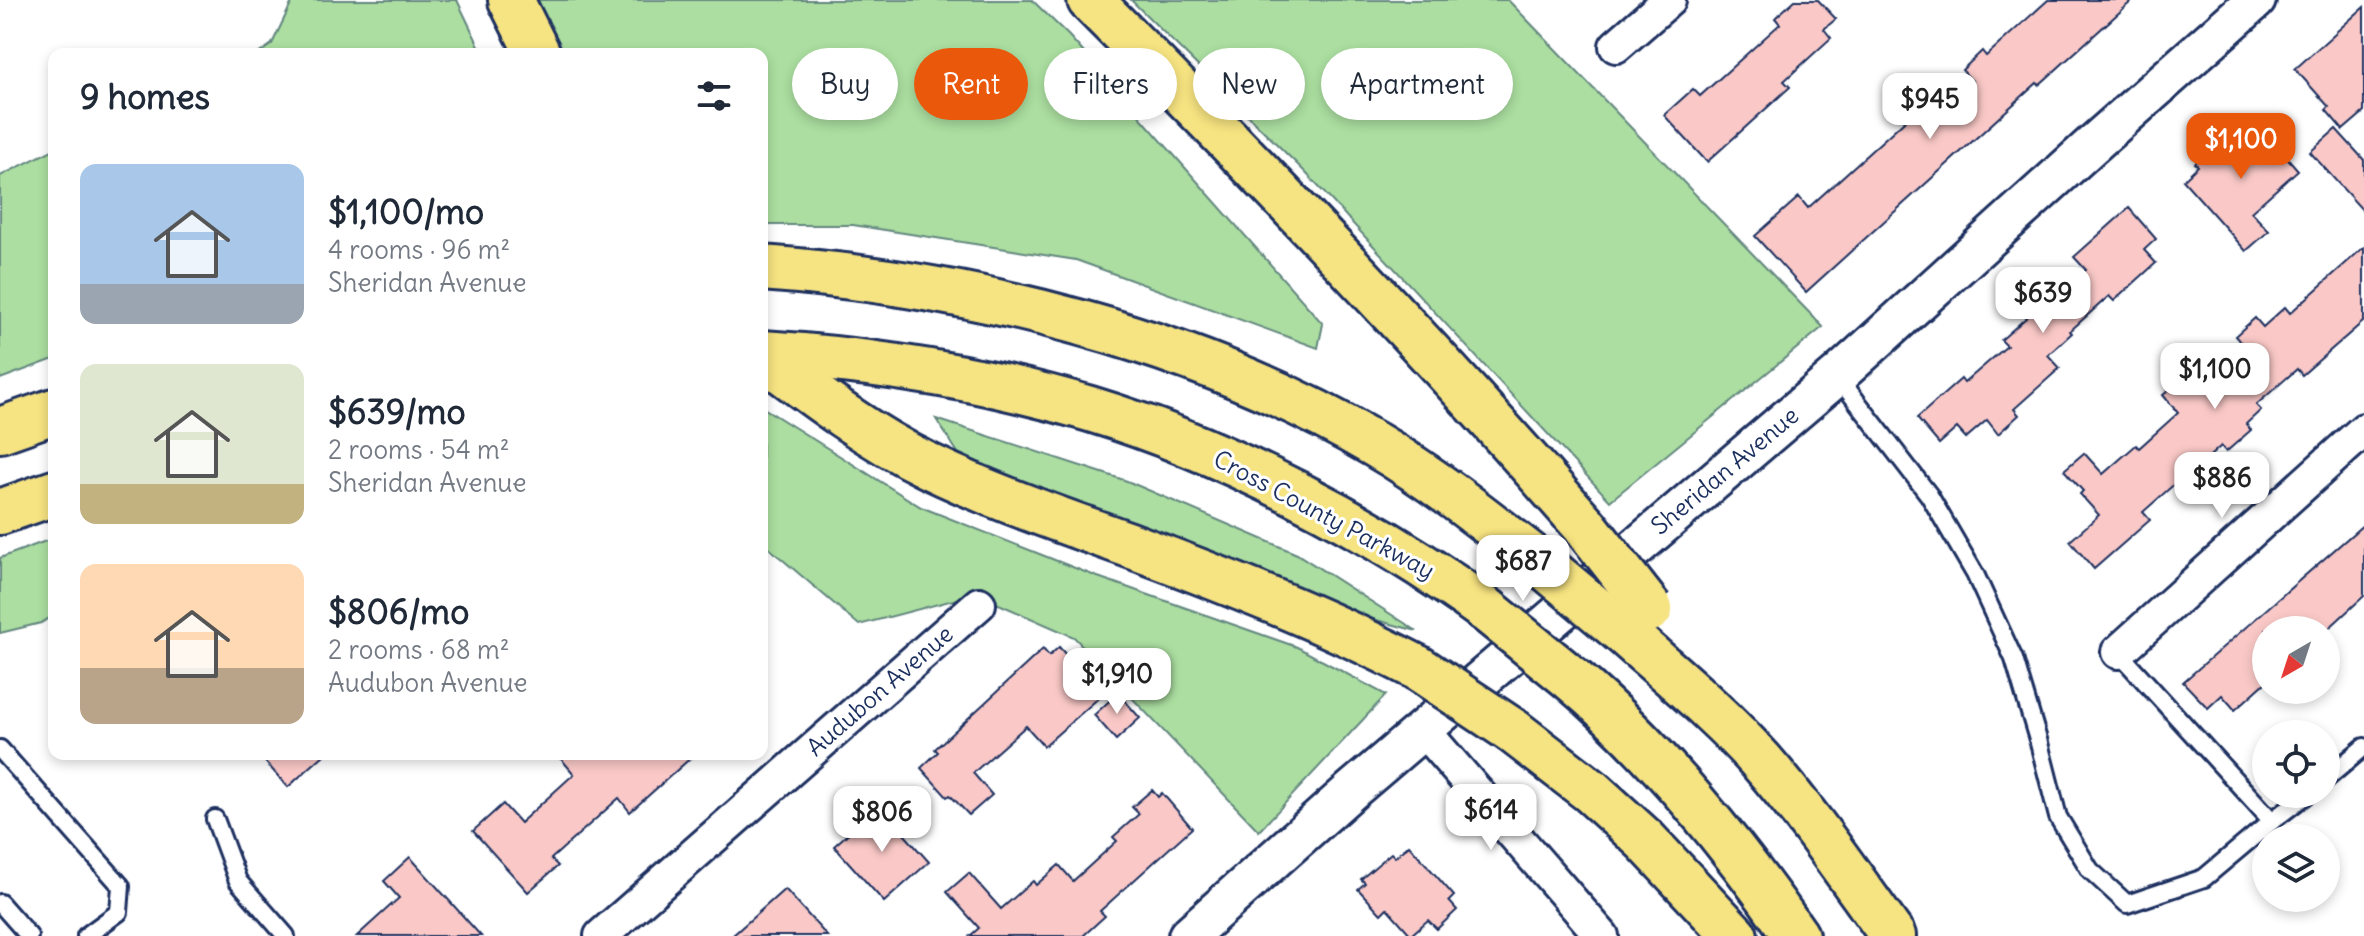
<!DOCTYPE html>
<html lang="en">
<head>
<meta charset="utf-8">
<style>
  :root { --surface:#fff; --page:#f6f6f7; --text:#1f2937; --muted:#747a83; --accent:#ea580c }
  body { margin:0; font-family:Delius,sans-serif; background:var(--page); color:var(--text); height:100vh; display:flex; flex-direction:column; font-size:30px; white-space:nowrap }
  * { box-sizing:border-box; margin:0 }
  p { font-size:26px; color:var(--muted) }
  .icon { flex:none; width:44px; height:44px; fill:none; stroke:currentColor; stroke-width:2; stroke-linecap:round; stroke-linejoin:round }
  .map { position:relative; flex:1; overflow:hidden }
  .side { position:absolute; left:48px; top:48px; width:720px; height:712px; display:flex; flex-direction:column; background:var(--surface); border-radius:16px; box-shadow:0 4px 12px #0003 }
  .side>* { flex:none }
  .banner { position:absolute; left:792px; top:48px; width:760px; height:72px; display:flex; gap:16px }
  .needle { width:52px; rotate:219deg }
  .controls { position:absolute; left:2252px; top:616px; display:grid; gap:16px }
  .controls a { display:grid; place-items:center; width:88px; height:88px; border-radius:50%; background:var(--surface); box-shadow:0 4px 12px #0003; font-size:40px }
  .price { position:absolute; translate:-50% -68px; padding:0 18px; border-radius:16px; background:#fff; color:#222; font-size:26px; line-height:52px; filter:drop-shadow(0 2px 4px #0008) }
  .price::after { content:''; position:absolute; left:50%; top:48px; width:24px; height:18px; margin-left:-12px; background:inherit; clip-path:polygon(0 0,100% 0,50% 100%) }
  .price.on { background:var(--accent); color:#fff }
  ul { padding:0; list-style:none }
  li { display:flex; align-items:center; gap:24px; height:200px; padding:0 32px }
  li span { display:grid; place-items:center; flex:none; width:224px; height:160px; border-radius:16px; color:#555 }
  li>.icon { margin-inline-start:auto }
  span .icon { width:96px; height:96px; fill:#fffc; stroke-width:1 }
  li b { font-size:34px }
  h2 { display:flex; justify-content:space-between; align-items:center; height:96px; padding:0 32px; font-size:34px }
  .tag { padding:0 28px; border-radius:36px; background:var(--surface); box-shadow:0 4px 12px #0003; font-size:28px; line-height:72px }
  .tag.on { background:var(--accent); color:#fff }
  .map>svg:first-child { display:block }
  .green { fill:#abdea0; stroke:#63867f; stroke-width:2 }
  .building { fill:#fac9c7; stroke:#1b2f5e; stroke-width:2 }
  .lines { fill:none; stroke-linecap:round; stroke-linejoin:round }
  .service-casing { stroke:#1b2f5e; stroke-width:22 }
  .minor-casing { stroke:#1b2f5e; stroke-width:38 }
  .tertiary-casing { stroke:#1b2f5e; stroke-width:44 }
  .motorway-casing { stroke:#1b2f5e; stroke-width:50 }
  .service { stroke:#fff; stroke-width:16 }
  .minor { stroke:#fff; stroke-width:32 }
  .tertiary { stroke:#fff; stroke-width:38 }
  .motorway { stroke:#f6e381; stroke-width:44 }
  .motorway-bridge-casing { stroke:#1b2f5e; stroke-width:50; stroke-linecap:butt }
  .motorway-bridge { stroke:#f6e381; stroke-width:44 }
  .labels { text-anchor:middle; stroke-width:6; stroke-linejoin:round; paint-order:stroke }
  .street-label { font-size:24px; fill:#1b2f5e; stroke:#fff }
</style>
</head>
<body>
<div class="map">
<svg width="2364" height="936" viewBox="0 0 2364 936">
  <rect width="100%" height="100%" fill="#fff"/>
  <filter id="ink" filterUnits="userSpaceOnUse"><feTurbulence type="fractalNoise" baseFrequency=".0125" numOctaves="2"/><feDisplacementMap in="SourceGraphic" scale="16" xChannelSelector="R" yChannelSelector="G"/><feConvolveMatrix kernelMatrix="1 2 1 2 8 2 1 2 1" color-interpolation-filters="sRGB"/></filter>
  <g filter="url(#ink)">
    <!-- green -->
    <g class="green">
      <path d="M293 0H457L483 54H258L272 44Z"/>
      <path d="M532 0H1032L1069 36 1323 324 1318 348 1076 260 853 225H762V54H560Z"/>
      <path d="M1131 0H1508L1823 327 1610 501 1305 172Z"/>
      <path d="M54 149V359L0 379V176Z"/>
      <path d="M762 407 921 507 1095 576 1297 647 1386 695 1259 831 1074 637 976 594 859 625 762 542Z"/>
      <path d="M936 419 1127 481 1297 554 1417 631 1358 615 1133 523 962 459Z"/>
      <path d="M54 538V615L41 623 0 633V558Z"/>
    </g>
    <!-- building -->
    <g class="building">
      <path d="M1795 0H1818L1836 19 1824 29 1831 38 1784 81 1790 87 1707 162 1664 115 1693 89 1700 96 1780 24 1775 18Z"/>
      <path d="M2048 0H2133L2039 85 2037 83 1806 292 1755 236 1799 197 1808 208 1923 104 1933 116 1972 81 1962 70 1982 51 1986 56Z"/>
      <path d="M2364 7V112L2343 130 2326 110 2329 107 2295 69Z"/>
      <path d="M2254 120 2298 170 2251 212 2269 231 2246 251 2183 180 2198 166 2195 163 2221 140 2225 145Z"/>
      <path d="M2336 129 2364 160V212L2310 152Z"/>
      <path d="M2129 208 2156 239 2144 250 2156 263 2114 301 2109 296 2070 331 2072 333 2048 355 2060 368 2014 409 2019 415 1998 434 1987 420 1966 438 1957 428 1939 444 1917 418 1961 379 1964 383 2007 346 2001 340 2044 302 2048 305 2086 270 2074 257Z"/>
      <path d="M2364 247V321L2302 375 2297 369 2256 405 2261 410 2246 424 2251 430 2226 452 2221 446 2200 465 2198 463 2143 512 2150 520 2094 569 2070 541 2099 515 2080 494 2083 491 2064 470 2084 453 2103 474 2136 445 2139 448 2178 413 2163 395 2192 370 2208 388 2251 354 2235 336 2255 318 2263 327 2285 307 2290 313Z"/>
      <path d="M2364 524V596L2327 630H2266V682L2235 710 2222 695 2208 708 2183 682Z"/>
      <path d="M1059 647 1102 695 1044 746 1026 726 973 773 992 795 969 815 950 795 947 797 921 768 938 752 935 749 1043 649 1049 656Z"/>
      <path d="M1118 693 1140 718 1116 740 1094 715Z"/>
      <path d="M258 754H325L288 787Z"/>
      <path d="M557 754H695L630 812 619 798 551 859 558 866 528 892 473 831 503 804 520 823 574 774Z"/>
      <path d="M1152 790 1158 797 1162 793 1192 828 1100 911 1105 916 1083 936H970L979 928 947 892 969 873 1001 909 1033 881 1036 885 1059 865 1073 881 1117 841 1113 837 1139 814 1132 807Z"/>
      <path d="M879 806 929 862 884 902 834 846Z"/>
      <path d="M1409 845 1454 896 1449 901 1457 910 1437 929 1428 920 1411 935 1387 908 1381 914 1358 889 1365 883 1361 879 1391 853 1395 857Z"/>
      <path d="M410 857 481 936H357L399 898 384 881Z"/>
      <path d="M785 889 827 936H732Z"/>
    </g>
    <g class="lines">
      <!-- service casing -->
      <g class="service-casing">
        <g id="service">
          <path d="M1837 376 1929 495 1975 574 2014 659 2039 743 2058 817 2090 870 2127 904 2204 878 2272 821"/>
          <path d="M2118 652 2272 821 2307 794"/>
          <path d="M0 749 121 886 119 912 86 936"/>
          <path d="M2326 779 2364 747"/>
          <path d="M215 819 238 881 286 936"/>
          <path d="M0 903 29 936"/>
        </g>
      </g>
      <!-- minor casing -->
      <g class="minor-casing">
        <g id="minor">
          <path d="M1616 46 1669 0"/>
          <path d="M2118 652 2364 430"/>
          <path d="M1423 730 1602 936"/>
          <path d="M601 936 979 604"/>
        </g>
      </g>
      <!-- tertiary casing -->
      <g class="tertiary-casing">
        <path id="tertiary" d="M1188 936 1352 790 1837 376 2091 146 2256 0"/>
      </g>
      <!-- motorway casing -->
      <g class="motorway-casing">
        <g id="motorway">
          <path d="M511 0 538 54"/>
          <path d="M1090 0C1260 170 1427 345 1585 526"/>
          <path d="M762 268C969 283 1196 339 1376 445 1436 480 1489 523 1544 566"/>
          <path d="M762 353C873 360 983 377 1090 409 1225 450 1374 527 1488 611"/>
          <path d="M762 356C815 396 869 437 929 466 993 497 1061 520 1127 544 1226 581 1324 619 1418 668"/>
          <path d="M0 430 54 411"/>
          <path d="M0 512 54 493"/>
          <path d="M1623 632C1670 674 1719 714 1761 761 1809 816 1850 877 1893 936"/>
          <path d="M1572 679C1654 748 1735 847 1796 936"/>
          <path d="M1513 731 1591 791 1645 840 1735 936"/>
        </g>
      </g>
      <!-- service -->
      <use href="#service" class="service"/>
      <!-- minor -->
      <use href="#minor" class="minor"/>
      <!-- tertiary -->
      <use href="#tertiary" class="tertiary"/>
      <!-- motorway -->
      <use href="#motorway" class="motorway"/>
      <!-- motorway-bridge casing -->
      <g class="motorway-bridge-casing">
        <g id="motorway-bridge">
          <path d="M1585 526 1650 609"/>
          <path d="M1544 566 1623 632"/>
          <path d="M1488 611 1572 679"/>
          <path d="M1418 668 1513 731"/>
        </g>
      </g>
      <!-- motorway-bridge -->
      <use href="#motorway-bridge" class="motorway-bridge"/>
    </g>
  </g>
  <g class="labels">
    <!-- street labels -->
    <g class="street-label">
      <text transform="translate(1725 471) rotate(-40)" y="8">Sheridan Avenue</text>
      <text transform="translate(1324 515) rotate(28)" y="8">Cross County Parkway</text>
      <text transform="translate(880 691) rotate(-41)" y="8">Audubon Avenue</text>
    </g>
  </g>
</svg>
<div class="controls">
<a><svg class="needle" viewBox="-14 -14 28 28"><path d="M0-13l5 13h-10z" fill="#e53935"/><path d="M0 13l5-13h-10z" fill="#747a83"/></svg></a>
<a><svg class="icon" aria-label="locate" viewBox="0 0 24 24"><circle cx="12" cy="12" r="6"/><path d="M12 2v4M12 18v4M2 12h4M18 12h4"/></svg></a>
<a><svg class="icon" aria-label="layers" viewBox="0 0 24 24"><path d="M12 4l9 5-9 5-9-5zM3 14l9 5 9-5"/></svg></a>
</div>
<b class="price" style="left:1930px;top:141px">$945</b>
<b class="price on" style="left:2241px;top:181px">$1,100</b>
<b class="price" style="left:2043px;top:335px">$639</b>
<b class="price" style="left:2215px;top:411px">$1,100</b>
<b class="price" style="left:2222px;top:520px">$886</b>
<b class="price" style="left:1523px;top:603px">$687</b>
<b class="price" style="left:1117px;top:716px">$1,910</b>
<b class="price" style="left:1491px;top:852px">$614</b>
<b class="price" style="left:882px;top:854px">$806</b>
<div class="banner">
<a class="tag">Buy</a>
<a class="tag on">Rent</a>
<a class="tag">Filters</a>
<a class="tag">New</a>
<a class="tag">Apartment</a>
</div>
<section class="side">
<h2>9 homes<svg class="icon" aria-label="filters" viewBox="0 0 24 24"><path d="M4 7h16M4 17h16"/><circle cx="9" cy="7" r="2"/><circle cx="15" cy="17" r="2"/></svg></h2>
<ul>
<li><span style="background:linear-gradient(#a9c7e8 75%,#9aa5b1 0)"><svg class="icon" aria-label="home" viewBox="0 0 24 24"><path d="M3 11l9-7 9 7M6 9v11h12V9"/></svg></span><div><b>$1,100/mo</b><p>4 rooms · 96 m²</p><p>Sheridan Avenue</p></div></li>
<li><span style="background:linear-gradient(#dfe7d0 75%,#c2b280 0)"><svg class="icon" aria-label="home" viewBox="0 0 24 24"><path d="M3 11l9-7 9 7M6 9v11h12V9"/></svg></span><div><b>$639/mo</b><p>2 rooms · 54 m²</p><p>Sheridan Avenue</p></div></li>
<li><span style="background:linear-gradient(#ffd9b3 65%,#b9a48a 0)"><svg class="icon" aria-label="home" viewBox="0 0 24 24"><path d="M3 11l9-7 9 7M6 9v11h12V9"/></svg></span><div><b>$806/mo</b><p>2 rooms · 68 m²</p><p>Audubon Avenue</p></div></li>
</ul>
</section>
</div>
</body>
</html>
